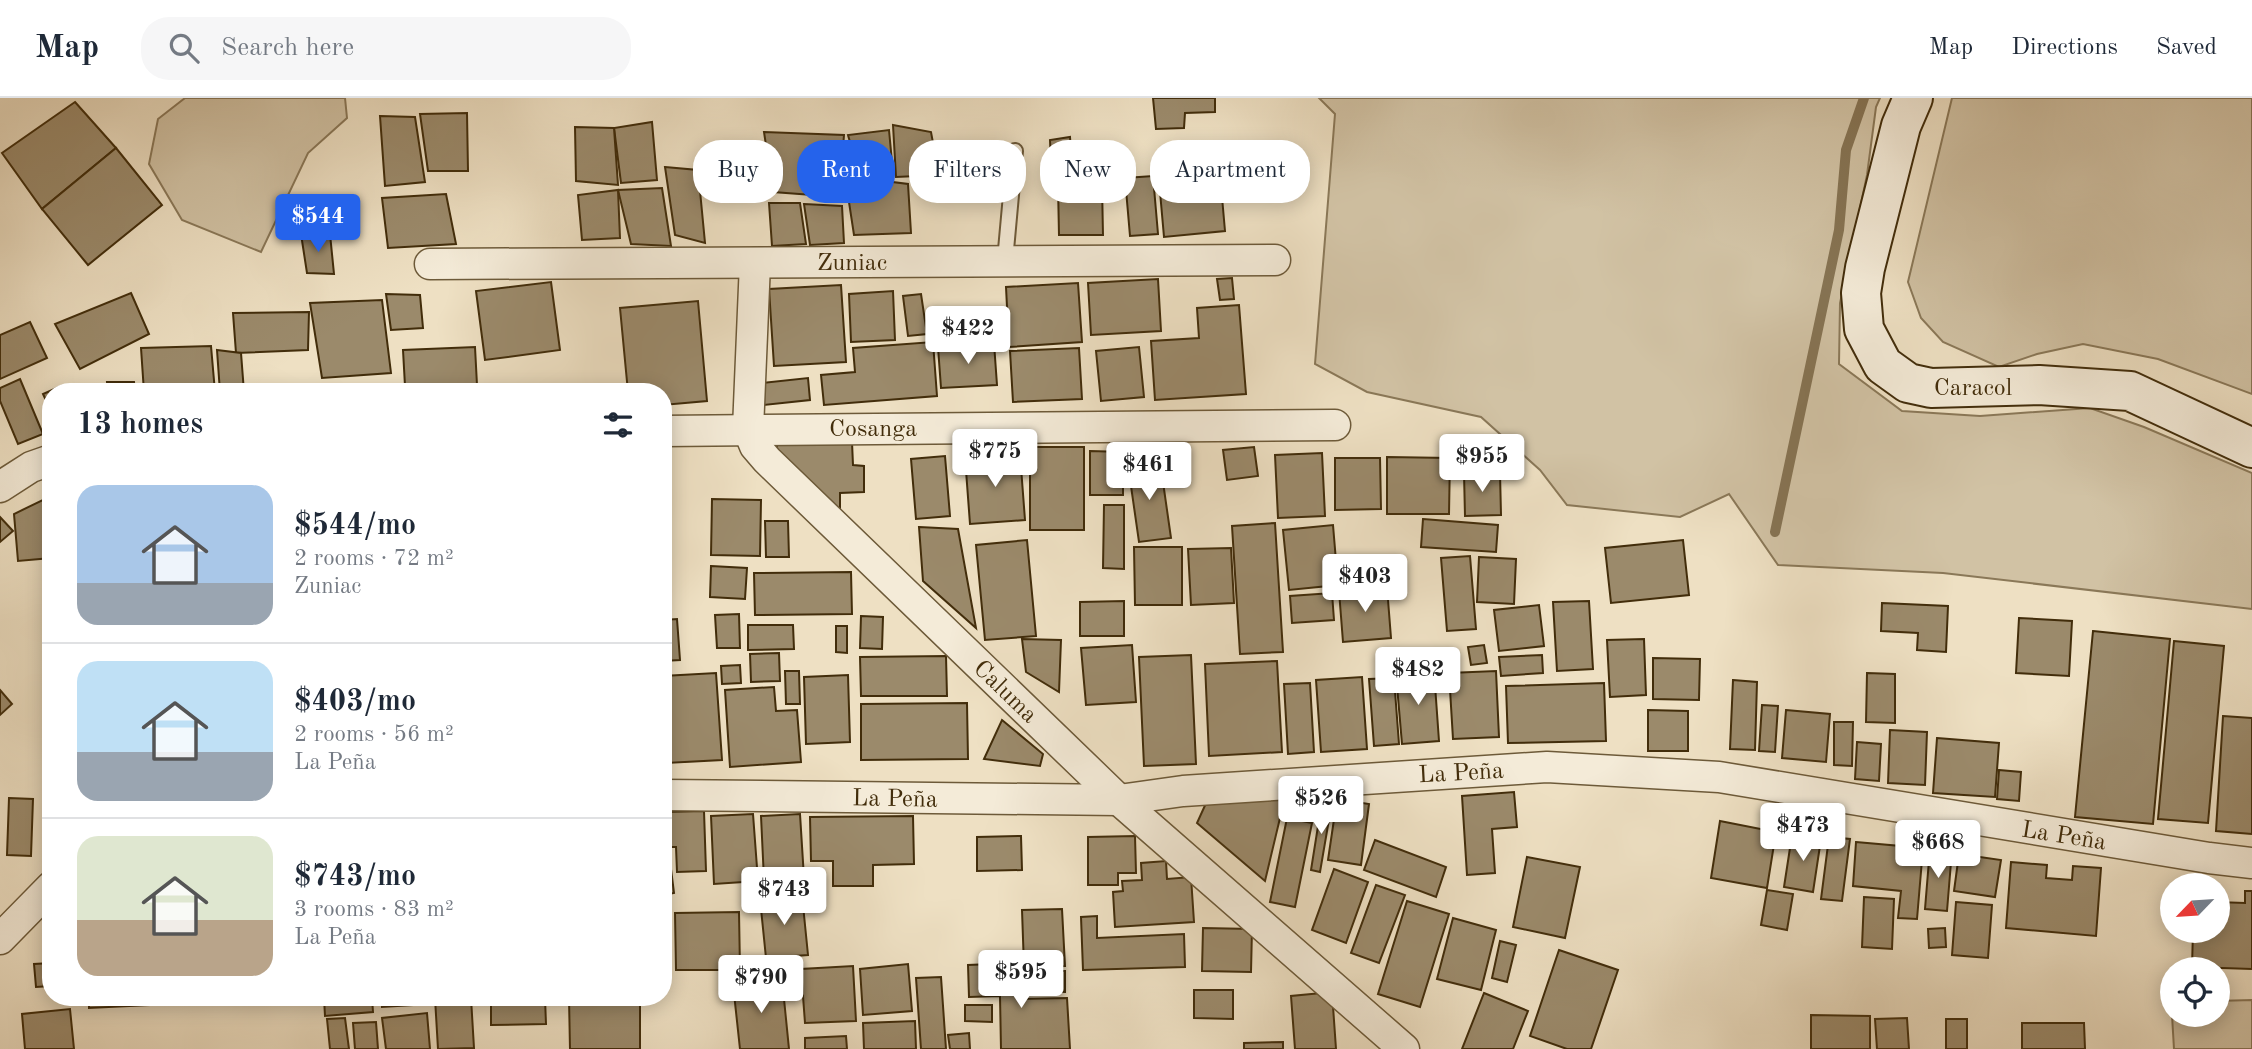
<!DOCTYPE html>
<html lang="en">
<head>
<meta charset="utf-8">
<style>
  :root { --surface:#fff; --page:#f6f6f7; --text:#1f2937; --muted:#747a83; --line:#e0e1e3; --accent:#2563eb }
  body { margin:0; font-family:"Old Standard TT",serif; background:var(--page); color:var(--text); height:100vh; display:flex; flex-direction:column; font-size:26px; white-space:nowrap }
  * { box-sizing:border-box; margin:0 }
  p { font-size:23px; color:var(--muted) }
  .icon { flex:none; width:38px; height:38px; fill:none; stroke:currentColor; stroke-width:2; stroke-linecap:round; stroke-linejoin:round }
  .map { position:relative; flex:1; overflow:hidden }
  .drawer { position:absolute; left:42px; top:285px; width:630px; height:623px; display:flex; flex-direction:column; background:var(--surface); border-radius:28px; box-shadow:0 4px 18px #0003 }
  .drawer>* { flex:none }
  .banner { position:absolute; left:693px; top:42px; width:665px; height:63px; display:flex; gap:14px }
  .needle { width:46px; rotate:245deg }
  .fabs { position:absolute; left:2160px; top:775px; display:grid; gap:14px }
  .fabs a { display:grid; place-items:center; width:70px; height:70px; border-radius:50%; background:var(--surface); box-shadow:0 4px 18px #0003; font-size:35px }
  .price { position:absolute; translate:-50% -60px; padding:0 16px; border-radius:7px; background:#fff; color:#222; font-size:23px; line-height:46px; filter:drop-shadow(0 2px 4px #0008) }
  .price::after { content:''; position:absolute; left:50%; top:42px; width:21px; height:16px; margin-left:-10px; background:inherit; clip-path:polygon(0 0,100% 0,50% 100%) }
  .price.current { background:var(--accent); color:#fff }
  ul { padding:0; list-style:none }
  li { display:flex; align-items:center; gap:21px; height:175px; padding:0 35px }
  li+li { border-top:2px solid var(--line) }
  li span { display:grid; place-items:center; flex:none; width:196px; height:140px; border-radius:21px; color:#555 }
  li>.icon { margin-inline-start:auto }
  span .icon { width:84px; height:84px; fill:#fffc; stroke-width:1 }
  li b { font-size:30px }
  h2 { display:flex; justify-content:space-between; align-items:center; height:84px; padding:0 35px; font-size:30px }
  .tag { padding:0 24px; border-radius:28px; background:var(--surface); box-shadow:0 4px 18px #0003; font-size:24px; line-height:63px }
  .tag.current { background:var(--accent); color:#fff }
  header { display:flex; align-items:center; gap:42px; box-sizing:border-box; height:98px; padding:0 35px; background:var(--surface); border-bottom:2px solid var(--line) }
  header strong { font-size:33px }
  nav { display:flex; gap:38px; margin-inline-start:auto; font-size:24px }
  .search { width:490px; height:63px; background:var(--page); display:flex; align-items:center; gap:18px; box-sizing:border-box; padding:0 24px; border-radius:28px; color:var(--muted); font-size:26px }
  .map>svg:first-child { display:block }
  .green { fill:#d1c2a4; stroke:#8a7858; stroke-width:2 }
  .lines { fill:none; stroke-linecap:round; stroke-linejoin:round }
  .stream { stroke:#867454; stroke-width:10 }
  .building { fill:#9b8a6b; stroke:#422d0b; stroke-width:2 }
  .lane-casing { stroke:#6d5a39; stroke-width:18 }
  .street-casing { stroke:#6d5a39; stroke-width:33 }
  .secondary-casing { stroke:#422d0b; stroke-width:42 }
  .lane { stroke:#f4ebd8; stroke-width:14 }
  .street { stroke:#f4ebd8; stroke-width:30 }
  .secondary { stroke:#f4ebd8; stroke-width:38 }
  .labels { text-anchor:middle; stroke-width:5; stroke-linejoin:round; paint-order:stroke }
  .street-label { font-size:24px; fill:#422d0b; stroke:#f4ebd8 }
</style>
</head>
<body>
<header>
<strong>Map</strong>
<div class="search"><svg class="icon" aria-label="search" viewBox="0 0 24 24"><circle cx="10" cy="10" r="6"/><path d="M15 15l6 6"/></svg>Search here</div>
<nav><a>Map</a><a>Directions</a><a>Saved</a></nav>
</header>
<div class="map">
<svg width="2252" height="951" viewBox="0 0 2252 951">
  <rect width="100%" height="100%" fill="#eee0c3"/>
  <filter id="stains"><feTurbulence type="fractalNoise" baseFrequency=".00286" numOctaves="4"/><feColorMatrix values="0 0 0 0 .2 0 0 0 0 .09 0 0 0 0 .02 0 0 0 .5 -.17"/></filter>
  <radialGradient id="worn" r=".72"><stop offset=".6" stop-color="#630" stop-opacity="0"/><stop offset="1" stop-color="#630" stop-opacity=".3"/></radialGradient>
  <!-- green -->
  <g class="green">
    <path d="M185 0H345L347 20 308 55 261 154 182 122 149 66 158 21Z"/>
    <path d="M1319 0H1880L1876 9 1867 77 1840 205 1839 266 1902 313 1980 318 2090 310 2144 329 2252 375V511L1943 475 1778 467 1729 396 1680 419 1567 407 1540 372 1481 319 1367 294 1315 266 1335 16Z"/>
    <path d="M1952 0H2252V296L2158 261 2083 246 2037 256 1999 269 1943 244 1921 220 1908 184Z"/>
    <path d="M2252 902V951H2174L2172 917H2217V903Z"/>
  </g>
  <g class="lines">
    <!-- stream -->
    <path class="stream" d="M1775 434 1839 132 1846 52 1864 0"/>
  </g>
  <!-- building -->
  <g class="building">
    <path d="M1153 0H1215V14L1185 15 1184 30 1156 31Z"/>
    <path d="M75 4 116 50 42 111 2 55Z"/>
    <path d="M467 15 468 73H428L420 16Z"/>
    <path d="M380 18 415 19 425 84 385 88Z"/>
    <path d="M652 24 657 82 621 85 614 30Z"/>
    <path d="M893 27 931 34 939 77 896 79Z"/>
    <path d="M575 29 614 30 618 87 576 83Z"/>
    <path d="M889 32 892 64 856 65 848 37Z"/>
    <path d="M764 34 844 37 839 99 773 94Z"/>
    <path d="M1070 39 1072 67 1051 65 1050 42Z"/>
    <path d="M116 50 162 107 88 167 42 111Z"/>
    <path d="M1219 65 1225 133 1164 139 1158 71Z"/>
    <path d="M665 69 698 72 705 145 675 137Z"/>
    <path d="M845 78 908 86 911 135 854 137Z"/>
    <path d="M1153 78 1158 136 1130 138 1125 80Z"/>
    <path d="M1058 87H1102L1103 137H1059Z"/>
    <path d="M662 90 671 148 631 146 618 92Z"/>
    <path d="M618 92 620 140 582 142 578 97Z"/>
    <path d="M446 96 456 146 388 150 382 100Z"/>
    <path d="M769 105H800L806 146 772 148Z"/>
    <path d="M804 106 842 108 844 145 810 147Z"/>
    <path d="M301 136H330L334 176 307 175Z"/>
    <path d="M1232 180 1234 201 1220 202 1217 181Z"/>
    <path d="M1158 181 1161 233 1091 237 1088 185Z"/>
    <path d="M551 184 560 252 485 262 476 193Z"/>
    <path d="M1078 185 1082 244 1009 249 1006 189Z"/>
    <path d="M841 187 846 264 774 268 769 191Z"/>
    <path d="M893 193 895 242 851 244 849 196Z"/>
    <path d="M131 195 149 236 80 271 55 226Z"/>
    <path d="M386 196 420 197 423 230 391 232Z"/>
    <path d="M921 196 927 236 908 238 903 198Z"/>
    <path d="M382 202 391 275 322 280 310 205Z"/>
    <path d="M698 203 707 303 663 307V294H628L620 210Z"/>
    <path d="M1239 207 1246 296 1155 302 1151 243 1199 240 1197 210Z"/>
    <path d="M309 214 308 252 236 255 233 215Z"/>
    <path d="M30 224 47 260 0 281V237Z"/>
    <path d="M933 244 937 298 824 307 821 277 855 274 853 250Z"/>
    <path d="M994 245 997 287 941 290 938 249Z"/>
    <path d="M211 248 215 294H144L141 250Z"/>
    <path d="M475 249 477 287 405 288 403 252Z"/>
    <path d="M1139 249 1144 299 1101 303 1096 253Z"/>
    <path d="M1079 250 1082 301 1013 304 1010 253Z"/>
    <path d="M217 252 241 255 244 294H220Z"/>
    <path d="M808 280 810 302 764 307 761 285Z"/>
    <path d="M20 281 43 336 18 346 0 303V290Z"/>
    <path d="M107 284H134L135 294H108Z"/>
    <path d="M61 288 64 294H51V313L43 296Z"/>
    <path d="M852 344 853 367 864 368V394L840 395V420L776 361 777 345Z"/>
    <rect x="1030" y="349" width="54" height="83"/>
    <path d="M1254 349 1258 378 1227 382 1223 352Z"/>
    <path d="M1090 353 1123 354V397H1090Z"/>
    <path d="M1322 355 1325 418 1278 420 1275 357Z"/>
    <path d="M1020 356 1025 422 970 426 965 359Z"/>
    <path d="M945 358 950 418 916 421 911 361Z"/>
    <path d="M1387 359 1450 360 1449 416H1387Z"/>
    <path d="M1335 360H1380L1381 411 1335 412Z"/>
    <path d="M1160 363 1171 440 1139 444 1128 367Z"/>
    <path d="M1464 375H1500L1501 417 1465 418Z"/>
    <path d="M51 398V460L18 463 14 416Z"/>
    <path d="M712 401 761 402 760 458 711 457Z"/>
    <path d="M1104 407H1124V471L1103 470Z"/>
    <path d="M0 419 13 433 0 444Z"/>
    <path d="M1423 421 1498 427 1496 454 1421 449Z"/>
    <path d="M765 423H788L789 459H766Z"/>
    <path d="M1275 425 1283 554 1240 556 1232 428Z"/>
    <path d="M1333 427 1338 487 1289 492 1283 432Z"/>
    <path d="M919 429 958 431 976 530 923 483Z"/>
    <path d="M1027 442 1036 538 985 542 976 447Z"/>
    <path d="M1683 442 1689 497 1611 505 1605 450Z"/>
    <path d="M1134 449H1182V507H1135Z"/>
    <path d="M1231 450 1234 505 1191 507 1188 451Z"/>
    <path d="M1470 458 1476 531 1447 533 1441 460Z"/>
    <path d="M1479 459 1516 461 1514 506 1477 504Z"/>
    <path d="M711 468 747 470 745 501 710 499Z"/>
    <path d="M851 474 852 516 755 517 754 475Z"/>
    <path d="M1387 489 1391 540 1343 544 1339 493Z"/>
    <path d="M1332 495 1334 522 1292 525 1290 498Z"/>
    <path d="M1124 503V538H1080V504Z"/>
    <path d="M1589 503 1593 571 1557 573 1553 504Z"/>
    <path d="M1882 505 1948 508 1946 554 1917 552 1918 535 1881 533Z"/>
    <path d="M1539 507 1544 548 1499 553 1494 512Z"/>
    <path d="M739 516 740 550H717L715 517Z"/>
    <path d="M861 518 883 519 882 551 860 550Z"/>
    <path d="M2019 520 2072 523 2069 578 2016 575Z"/>
    <path d="M677 521 680 562 663 563V522Z"/>
    <path d="M748 527H793L794 551 748 552Z"/>
    <path d="M836 528H847V555L836 554Z"/>
    <path d="M2093 533 2170 541 2153 726 2075 719Z"/>
    <path d="M1022 541 1061 542 1059 594 1026 574Z"/>
    <path d="M1644 541 1646 597 1610 599 1607 542Z"/>
    <path d="M2174 543 2224 548 2208 725 2158 721Z"/>
    <path d="M1132 547 1136 604 1086 607 1081 550Z"/>
    <path d="M1484 547 1487 565 1471 567 1468 549Z"/>
    <path d="M779 555 780 583 751 584 750 556Z"/>
    <path d="M1191 557 1196 666 1144 668 1139 559Z"/>
    <path d="M1542 557 1543 575 1501 578 1499 559Z"/>
    <path d="M946 558 947 598H861L860 559Z"/>
    <path d="M1653 560 1700 561 1699 602 1653 601Z"/>
    <path d="M1277 563 1282 654 1209 658 1205 566Z"/>
    <path d="M740 567 741 585 722 586 721 568Z"/>
    <path d="M785 573H799L800 606H786Z"/>
    <path d="M1434 573 1439 643 1402 646 1396 576Z"/>
    <path d="M1496 573 1499 639 1453 641 1449 575Z"/>
    <path d="M716 575 722 662 666 665 663 578Z"/>
    <path d="M1867 575 1895 576V625L1866 624Z"/>
    <path d="M848 577 850 644 806 646 804 579Z"/>
    <path d="M1362 579 1367 651 1321 654 1316 582Z"/>
    <path d="M1394 580 1399 646 1374 648 1369 581Z"/>
    <path d="M1733 582 1757 584 1755 652 1730 651Z"/>
    <path d="M1310 585 1314 654 1288 656 1284 586Z"/>
    <path d="M1604 585 1606 643 1508 645 1506 588Z"/>
    <path d="M774 589 776 613 797 612 801 664 730 669 725 592Z"/>
    <path d="M0 592 12 606 0 617Z"/>
    <path d="M967 605 968 661 861 662V606Z"/>
    <path d="M1762 607 1778 608 1775 654 1759 653Z"/>
    <path d="M1648 612 1688 613V653H1648Z"/>
    <path d="M1786 612 1830 616 1826 664 1782 660Z"/>
    <path d="M2223 618 2252 620V736L2216 733Z"/>
    <path d="M1002 622 1043 656 1040 668 984 661Z"/>
    <path d="M1834 624H1853L1852 668 1834 667Z"/>
    <path d="M1890 632 1927 634 1925 687 1888 685Z"/>
    <path d="M1937 640 1999 645 1995 699 1933 695Z"/>
    <path d="M1857 644 1881 646 1879 683 1855 681Z"/>
    <path d="M1999 672 2021 674 2019 703 1997 701Z"/>
    <path d="M1514 694 1517 729 1492 731 1495 775 1467 777 1462 698Z"/>
    <path d="M1293 695 1319 700 1315 720 1289 715Z"/>
    <path d="M1285 699 1265 783 1197 725 1207 703Z"/>
    <path d="M9 700 33 701 31 758 7 757Z"/>
    <path d="M1337 701 1369 706 1361 767 1328 762Z"/>
    <path d="M1322 703 1332 704 1320 774 1311 772Z"/>
    <path d="M704 713 706 773 677 774 676 749H663V714Z"/>
    <path d="M753 716 758 783 714 786 711 718Z"/>
    <path d="M800 716 804 780 764 782 761 718Z"/>
    <path d="M913 718 914 766 873 767V788H833V763H811L810 719Z"/>
    <path d="M1287 720 1312 725 1295 809 1270 804Z"/>
    <path d="M1720 723 1776 734 1767 790 1711 780Z"/>
    <path d="M1792 737 1821 741 1813 794 1784 789Z"/>
    <path d="M1021 738 1022 772 977 773V739Z"/>
    <path d="M1135 738 1136 775H1118V787H1088V739Z"/>
    <path d="M1829 739 1850 741 1842 803 1821 801Z"/>
    <path d="M1375 742 1446 769 1436 799 1364 772Z"/>
    <path d="M1856 744 1923 750 1917 821 1898 820 1901 793 1853 788Z"/>
    <path d="M1930 750 1952 752 1947 813 1925 811Z"/>
    <path d="M669 755 674 795 663 797V756Z"/>
    <path d="M1959 756 2001 762 1995 799 1954 793Z"/>
    <path d="M1527 759 1580 769 1565 840 1513 829Z"/>
    <path d="M1166 763 1167 781 1191 779 1194 824 1115 829 1113 794 1123 793 1122 783 1142 782 1141 765Z"/>
    <path d="M2011 764 2047 767 2046 780 2072 782 2073 768 2101 770 2096 838 2006 830Z"/>
    <path d="M1334 771 1368 784 1346 845 1312 832Z"/>
    <path d="M1376 787 1405 797 1379 865 1351 855Z"/>
    <path d="M1767 792 1793 796 1787 832 1761 827Z"/>
    <path d="M2245 793H2252V871L2192 869 2193 833H2217V804L2245 805Z"/>
    <path d="M802 797 808 857 766 860 760 801Z"/>
    <path d="M1864 799 1894 801 1892 851 1862 849Z"/>
    <path d="M1407 803 1449 816 1420 909 1378 896Z"/>
    <path d="M1956 804 1992 807 1988 860 1952 857Z"/>
    <path d="M1062 811 1065 868 1024 869 1022 812Z"/>
    <path d="M668 812 670 875H663V813Z"/>
    <path d="M739 814 740 872H676L675 815Z"/>
    <path d="M1097 818V840L1184 836 1185 869 1083 872 1081 819Z"/>
    <path d="M1453 820 1496 832 1481 892 1437 881Z"/>
    <path d="M1203 830 1252 831 1251 874 1202 873Z"/>
    <path d="M1945 830 1946 849 1929 850 1928 831Z"/>
    <path d="M1500 843 1516 847 1507 884 1492 880Z"/>
    <path d="M1559 852 1618 872 1591 951H1567L1530 938Z"/>
    <path d="M51 865V888L36 889 34 866Z"/>
    <path d="M1017 865 1018 901 1067 900 1070 951H1001L1000 898 969 899 968 867Z"/>
    <path d="M908 866 912 913 863 917 860 871Z"/>
    <path d="M853 868 856 923 805 925 801 871Z"/>
    <path d="M1027 873H1065V894L1027 893Z"/>
    <path d="M941 879 946 951H921L916 880Z"/>
    <path d="M782 881 789 951H740L733 886Z"/>
    <path d="M1194 892H1233V921L1194 920Z"/>
    <path d="M1332 894 1336 951H1295L1291 898Z"/>
    <path d="M1484 895 1528 913 1513 951H1462Z"/>
    <path d="M89 900H148L149 907 89 910Z"/>
    <path d="M324 900H372L373 914 325 918Z"/>
    <path d="M382 900H428L429 906 382 909Z"/>
    <path d="M435 900H471L474 950 438 951Z"/>
    <path d="M491 900H545L546 926 491 927Z"/>
    <path d="M569 900H640V951H570Z"/>
    <path d="M965 907H992V924L965 923Z"/>
    <path d="M70 911 74 951H25L22 916Z"/>
    <path d="M427 915 430 951H386L382 920Z"/>
    <path d="M1811 917 1870 918V951H1811Z"/>
    <path d="M345 920 349 951H330L327 921Z"/>
    <path d="M1907 920 1909 951H1877L1875 921Z"/>
    <rect x="1946" y="921" width="21" height="30"/>
    <path d="M915 923 916 951H864L863 925Z"/>
    <path d="M376 924 378 951H355L353 925Z"/>
    <path d="M2022 925H2084L2085 951H2022Z"/>
    <path d="M969 935 970 951H950L948 937Z"/>
    <path d="M846 938 847 951H805V940Z"/>
    <path d="M1283 944V951H1244V945Z"/>
  </g>
  <g class="lines">
    <!-- lane casing -->
    <g class="lane-casing">
      <path id="lane" d="M1005 163 1015 53"/>
    </g>
    <!-- street casing -->
    <g class="street-casing">
      <g id="street">
        <path d="M755 165 748 331 755 348 767 362 1119 702 1404 951"/>
        <path d="M430 166 1275 162"/>
        <path d="M663 333 1335 327"/>
        <path d="M0 389 31 369 51 362"/>
        <path d="M663 697 1119 702 1183 693 1547 669 1719 679 2209 760 2252 765"/>
        <path d="M0 841 51 789"/>
      </g>
    </g>
    <!-- secondary casing -->
    <g class="secondary-casing">
      <path id="secondary" d="M1913 0 1901 28 1865 170 1861 195 1864 231 1883 267 1908 285 1931 290 2039 287 2130 293 2252 350"/>
    </g>
    <!-- lane -->
    <use href="#lane" class="lane"/>
    <!-- street -->
    <use href="#street" class="street"/>
    <!-- secondary -->
    <use href="#secondary" class="secondary"/>
  </g>
  <g class="labels">
    <!-- street labels -->
    <g class="street-label">
      <text x="852" y="172">Zuniac</text>
      <text x="1973" y="297">Caracol</text>
      <text x="873" y="338">Cosanga</text>
      <text transform="translate(1006 593) rotate(44)" y="8">Caluma</text>
      <text transform="translate(1461 674) rotate(-3)" y="8">La Peña</text>
      <text transform="translate(895 700) rotate(1)" y="8">La Peña</text>
      <text transform="translate(2064 737) rotate(9)" y="8">La Peña</text>
    </g>
  </g>
  <rect width="100%" height="100%" filter="url(#stains)"/>
  <rect width="100%" height="100%" fill="url(#worn)"/>
</svg>
<div class="fabs">
<a><svg class="needle" viewBox="-14 -14 28 28"><path d="M0-13l5 13h-10z" fill="#e53935"/><path d="M0 13l5-13h-10z" fill="#747a83"/></svg></a>
<a><svg class="icon" aria-label="locate" viewBox="0 0 24 24"><circle cx="12" cy="12" r="6"/><path d="M12 2v4M12 18v4M2 12h4M18 12h4"/></svg></a>
</div>
<b class="price current" style="left:318px;top:156px">$544</b>
<b class="price" style="left:968px;top:268px">$422</b>
<b class="price" style="left:995px;top:391px">$775</b>
<b class="price" style="left:1482px;top:396px">$955</b>
<b class="price" style="left:1149px;top:404px">$461</b>
<b class="price" style="left:1365px;top:516px">$403</b>
<b class="price" style="left:1418px;top:609px">$482</b>
<b class="price" style="left:1321px;top:738px">$526</b>
<b class="price" style="left:1803px;top:765px">$473</b>
<b class="price" style="left:1938px;top:782px">$668</b>
<b class="price" style="left:784px;top:829px">$743</b>
<b class="price" style="left:1021px;top:912px">$595</b>
<b class="price" style="left:761px;top:917px">$790</b>
<div class="banner">
<a class="tag">Buy</a>
<a class="tag current">Rent</a>
<a class="tag">Filters</a>
<a class="tag">New</a>
<a class="tag">Apartment</a>
</div>
<section class="drawer">
<h2>13 homes<svg class="icon" aria-label="filters" viewBox="0 0 24 24"><path d="M4 7h16M4 17h16"/><circle cx="9" cy="7" r="2"/><circle cx="15" cy="17" r="2"/></svg></h2>
<ul>
<li><span style="background:linear-gradient(#a9c7e8 70%,#9aa5b1 0)"><svg class="icon" aria-label="home" viewBox="0 0 24 24"><path d="M3 11l9-7 9 7M6 9v11h12V9"/></svg></span><div><b>$544/mo</b><p>2 rooms · 72 m²</p><p>Zuniac</p></div></li>
<li><span style="background:linear-gradient(#bfe0f5 65%,#9aa5b1 0)"><svg class="icon" aria-label="home" viewBox="0 0 24 24"><path d="M3 11l9-7 9 7M6 9v11h12V9"/></svg></span><div><b>$403/mo</b><p>2 rooms · 56 m²</p><p>La Peña</p></div></li>
<li><span style="background:linear-gradient(#dfe7d0 60%,#b9a48a 0)"><svg class="icon" aria-label="home" viewBox="0 0 24 24"><path d="M3 11l9-7 9 7M6 9v11h12V9"/></svg></span><div><b>$743/mo</b><p>3 rooms · 83 m²</p><p>La Peña</p></div></li>
</ul>
</section>
</div>
</body>
</html>
